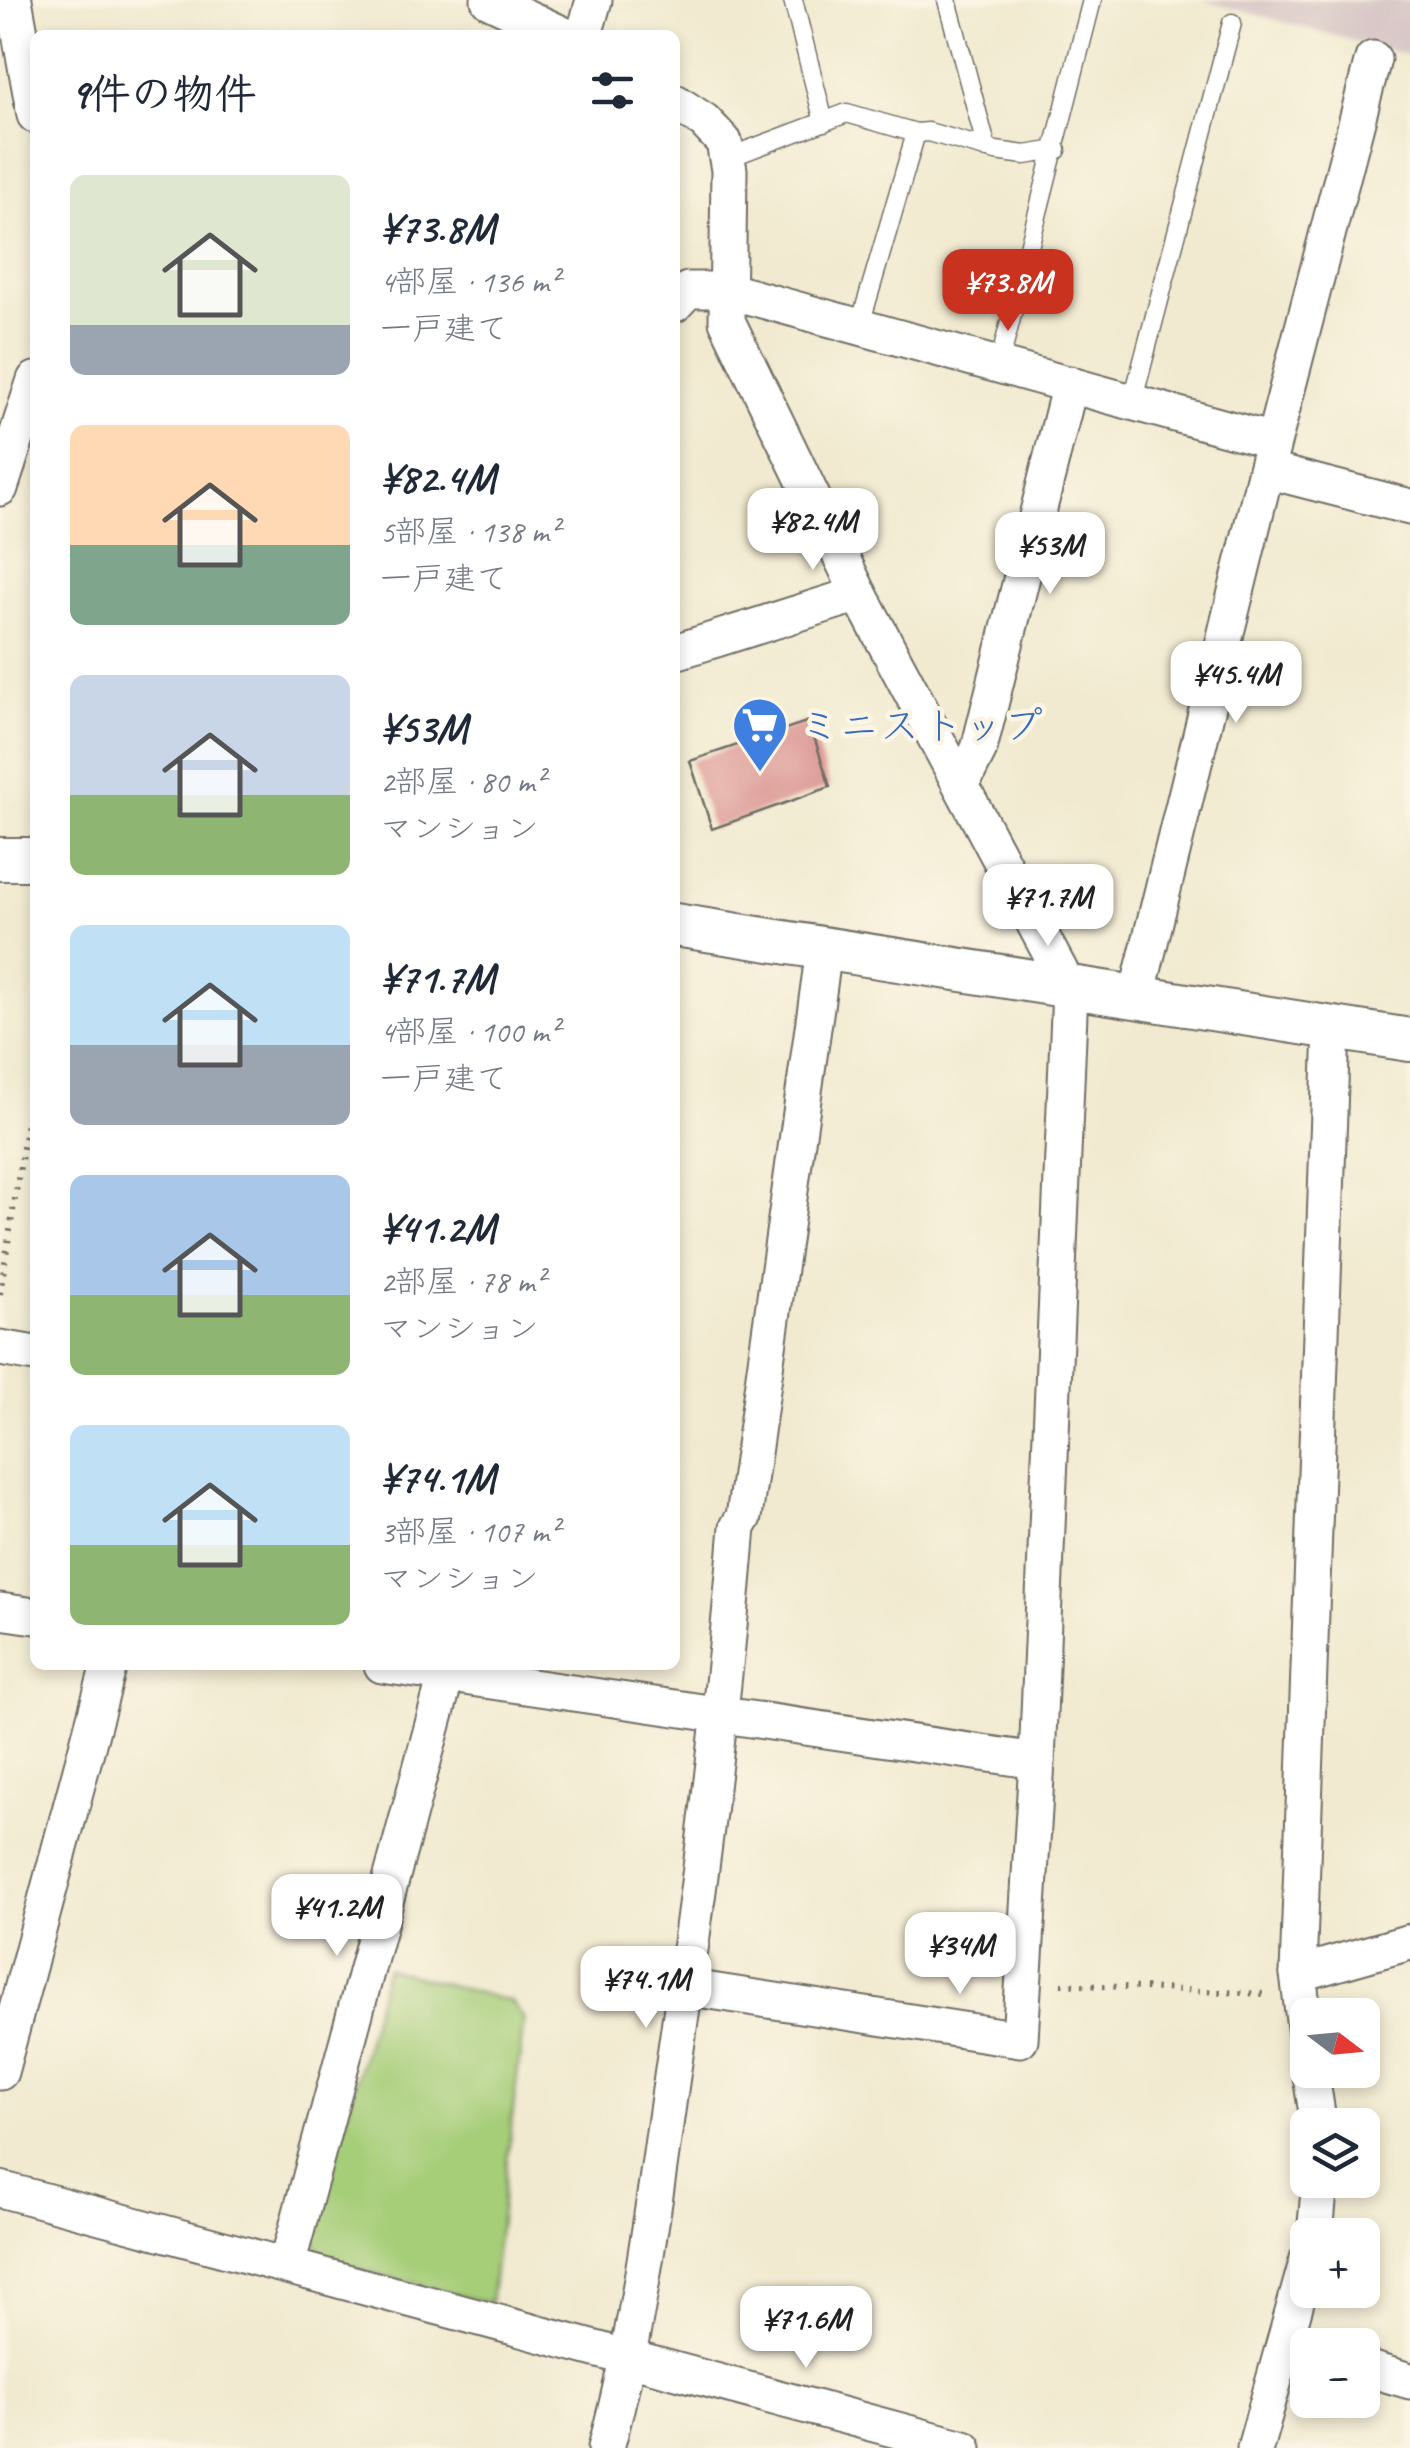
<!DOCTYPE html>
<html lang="ja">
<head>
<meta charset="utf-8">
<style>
  :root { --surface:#fff; --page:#f6f6f7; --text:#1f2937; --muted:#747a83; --accent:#c8321e }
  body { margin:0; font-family:Caveat,"Klee One",sans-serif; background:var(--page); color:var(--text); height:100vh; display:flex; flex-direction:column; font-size:38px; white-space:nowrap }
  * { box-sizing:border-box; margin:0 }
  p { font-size:32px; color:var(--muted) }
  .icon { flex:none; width:55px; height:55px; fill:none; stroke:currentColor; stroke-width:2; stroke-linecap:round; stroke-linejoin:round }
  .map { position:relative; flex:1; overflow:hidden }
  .side { position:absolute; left:30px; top:30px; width:650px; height:1640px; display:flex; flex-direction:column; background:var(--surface); border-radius:15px; box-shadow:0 5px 15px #0003 }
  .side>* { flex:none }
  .needle { width:65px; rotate:106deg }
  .buttons { position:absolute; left:1290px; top:1998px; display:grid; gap:20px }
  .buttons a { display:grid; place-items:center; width:90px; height:90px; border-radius:15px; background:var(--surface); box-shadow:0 5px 15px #0003; font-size:50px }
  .price { position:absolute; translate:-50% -85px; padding:0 22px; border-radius:20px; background:#fff; color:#222; font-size:32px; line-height:65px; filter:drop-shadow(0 2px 5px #0008) }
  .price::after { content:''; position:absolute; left:50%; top:60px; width:30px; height:22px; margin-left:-15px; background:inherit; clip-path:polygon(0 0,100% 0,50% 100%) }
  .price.current { background:var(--accent); color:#fff }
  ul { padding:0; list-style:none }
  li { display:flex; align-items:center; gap:30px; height:250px; padding:0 40px }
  li span { display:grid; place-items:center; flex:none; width:280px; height:200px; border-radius:15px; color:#555 }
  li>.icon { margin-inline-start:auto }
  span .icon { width:120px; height:120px; fill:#fffc; stroke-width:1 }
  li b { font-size:42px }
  h2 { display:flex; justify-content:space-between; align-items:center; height:120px; padding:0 40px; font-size:42px }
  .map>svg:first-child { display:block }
  .industrial { fill:#d2bfc1 }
  .green { fill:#a6cd78; stroke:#687c52; stroke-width:2.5 }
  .building { fill:#d98f8d }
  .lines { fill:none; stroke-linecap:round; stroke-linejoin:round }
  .service-casing { stroke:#706e65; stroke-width:21 }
  .minor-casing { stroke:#706e65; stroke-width:39 }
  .tertiary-casing { stroke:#706e65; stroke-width:46 }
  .path { stroke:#706e65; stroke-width:6; stroke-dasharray:2.5 8; stroke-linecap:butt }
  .service { stroke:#fff; stroke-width:18 }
  .minor { stroke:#fff; stroke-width:35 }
  .tertiary { stroke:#fff; stroke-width:42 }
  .labels { text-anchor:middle; stroke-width:9; stroke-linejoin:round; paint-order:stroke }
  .shop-label { font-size:40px; fill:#366cbe; stroke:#fcf5e5; text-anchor:start }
</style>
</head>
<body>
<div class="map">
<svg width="1410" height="2448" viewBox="0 0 1410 2448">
  <rect width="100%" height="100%" fill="#fcf5e5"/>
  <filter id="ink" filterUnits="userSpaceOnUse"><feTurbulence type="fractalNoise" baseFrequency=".01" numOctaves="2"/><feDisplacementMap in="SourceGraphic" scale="20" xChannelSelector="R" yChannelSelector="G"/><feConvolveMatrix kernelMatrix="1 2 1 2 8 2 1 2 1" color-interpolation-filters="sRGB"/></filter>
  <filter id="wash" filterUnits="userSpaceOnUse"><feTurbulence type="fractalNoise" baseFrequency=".0048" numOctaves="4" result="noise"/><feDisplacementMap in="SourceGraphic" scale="40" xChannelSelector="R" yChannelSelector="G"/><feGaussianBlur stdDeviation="2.25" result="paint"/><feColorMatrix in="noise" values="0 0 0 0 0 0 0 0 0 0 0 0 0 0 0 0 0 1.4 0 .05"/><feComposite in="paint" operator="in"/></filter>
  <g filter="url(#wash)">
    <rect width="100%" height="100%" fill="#f1ead0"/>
    <!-- industrial -->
    <path class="industrial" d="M1202 0H1410V56Z"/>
    <!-- green -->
    <path class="green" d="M386 1968 512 2002 524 2019 490 2304 324 2259 314 2239Z"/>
    <g id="blocks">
      <!-- building -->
      <path class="building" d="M809 721 830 787 712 829 690 761Z"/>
    </g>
  </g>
  <g filter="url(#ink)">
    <use href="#blocks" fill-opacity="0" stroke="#706e65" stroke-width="2.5"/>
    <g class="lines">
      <!-- service casing -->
      <g class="service-casing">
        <g id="service">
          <path d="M793 0 824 122"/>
          <path d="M947 0 987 149"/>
          <path d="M916 133 928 132 996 151 1025 155 1057 150"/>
          <path d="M727 158 847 113 916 133 859 328"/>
          <path d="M999 365 1092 0"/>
          <path d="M1132 403 1232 23"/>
        </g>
      </g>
      <!-- minor casing -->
      <g class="minor-casing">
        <g id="minor">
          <path d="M14 0 35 115"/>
          <path d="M489 0 564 35"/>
          <path d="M584 35 594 0"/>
          <path d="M675 304 688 290H726L1273 441"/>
          <path d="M1266 470 1410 507"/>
          <path d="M0 488 35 380"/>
          <path d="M675 652 859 594"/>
          <path d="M961 785 979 749 1070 384"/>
          <path d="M1137 995 1266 470 1373 59"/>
          <path d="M0 1348 35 1354"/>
          <path d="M0 1611 35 1616"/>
          <path d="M382 1665 1037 1761 1070 990 859 594 727 321 729 170 724 142 704 121 675 102"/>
          <path d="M1298 1974 1410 1942"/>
          <path d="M685 1987 1020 2039 1037 1761"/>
          <path d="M1308 2050 1298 1974 1332 1029"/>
          <path d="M1310 2070 1319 2125"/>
          <path d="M0 2072 109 1665"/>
          <path d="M0 2189 964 2448"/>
          <path d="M1315 2235 1320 2180"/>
          <path d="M287 2265 449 1665"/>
          <path d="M1362 2367 1410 2381"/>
          <path d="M606 2448C639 2326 654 2201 672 2076 699 1893 723 1711 738 1527L744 1517 824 950"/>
          <path d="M1255 2448 1308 2259"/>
        </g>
      </g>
      <!-- tertiary casing -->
      <g class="tertiary-casing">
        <g id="tertiary">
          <path d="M0 859H35"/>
          <path d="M675 925 1410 1040"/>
        </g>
      </g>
      <!-- path -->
      <g class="path">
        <path d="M0 1294 35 1071"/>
        <path d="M1061 1984 1263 1994"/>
      </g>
      <!-- service -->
      <use href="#service" class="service"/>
      <!-- minor -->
      <use href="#minor" class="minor"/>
      <!-- tertiary -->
      <use href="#tertiary" class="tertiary"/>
    </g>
  </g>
  <!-- icons -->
  <defs>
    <g id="supermarket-pin" transform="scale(2.875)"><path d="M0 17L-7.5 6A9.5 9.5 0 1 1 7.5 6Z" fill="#3f7fe0" stroke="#fcf5e5"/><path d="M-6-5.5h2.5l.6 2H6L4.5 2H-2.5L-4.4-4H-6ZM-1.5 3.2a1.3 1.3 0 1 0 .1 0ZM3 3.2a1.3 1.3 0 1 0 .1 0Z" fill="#fff"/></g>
  </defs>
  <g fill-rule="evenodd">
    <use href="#supermarket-pin" x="760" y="725"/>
  </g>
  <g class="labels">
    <!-- shop labels -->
    <g class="shop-label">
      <text x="799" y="739">ミニストップ</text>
    </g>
  </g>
</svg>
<div class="buttons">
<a><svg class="needle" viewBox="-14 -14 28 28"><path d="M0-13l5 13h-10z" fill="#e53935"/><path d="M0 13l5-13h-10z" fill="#747a83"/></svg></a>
<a><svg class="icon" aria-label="layers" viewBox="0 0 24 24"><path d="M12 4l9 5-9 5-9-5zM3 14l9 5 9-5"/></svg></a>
<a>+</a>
<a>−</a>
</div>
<b class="price current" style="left:1008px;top:334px">¥73.8M</b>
<b class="price" style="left:813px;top:573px">¥82.4M</b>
<b class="price" style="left:1050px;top:597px">¥53M</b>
<b class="price" style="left:1236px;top:726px">¥45.4M</b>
<b class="price" style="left:1048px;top:949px">¥71.7M</b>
<b class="price" style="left:337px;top:1959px">¥41.2M</b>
<b class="price" style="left:960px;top:1997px">¥34M</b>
<b class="price" style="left:646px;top:2031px">¥74.1M</b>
<b class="price" style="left:806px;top:2371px">¥71.6M</b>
<section class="side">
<h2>9件の物件<svg class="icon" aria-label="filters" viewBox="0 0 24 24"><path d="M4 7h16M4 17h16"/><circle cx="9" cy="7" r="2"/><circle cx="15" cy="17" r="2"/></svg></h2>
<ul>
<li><span style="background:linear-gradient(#dfe7d0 75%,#9aa5b1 0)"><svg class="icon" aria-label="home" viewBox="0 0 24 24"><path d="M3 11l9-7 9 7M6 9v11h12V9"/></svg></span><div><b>¥73.8M</b><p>4部屋 · 136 m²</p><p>一戸建て</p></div></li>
<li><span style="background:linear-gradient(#ffd9b3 60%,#7fa58c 0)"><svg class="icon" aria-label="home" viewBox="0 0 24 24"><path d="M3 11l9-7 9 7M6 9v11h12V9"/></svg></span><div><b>¥82.4M</b><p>5部屋 · 138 m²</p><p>一戸建て</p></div></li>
<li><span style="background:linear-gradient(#c9d6e8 60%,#8fb573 0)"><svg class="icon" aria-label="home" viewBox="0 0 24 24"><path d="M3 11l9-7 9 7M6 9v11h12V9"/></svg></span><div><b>¥53M</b><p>2部屋 · 80 m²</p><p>マンション</p></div></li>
<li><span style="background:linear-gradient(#bfe0f5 60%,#9aa5b1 0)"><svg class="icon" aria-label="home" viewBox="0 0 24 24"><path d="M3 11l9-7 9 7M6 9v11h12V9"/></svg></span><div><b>¥71.7M</b><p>4部屋 · 100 m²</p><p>一戸建て</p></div></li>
<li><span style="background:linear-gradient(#a9c7e8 60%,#8fb573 0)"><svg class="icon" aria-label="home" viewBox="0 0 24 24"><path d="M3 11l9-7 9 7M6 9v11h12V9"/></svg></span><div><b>¥41.2M</b><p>2部屋 · 78 m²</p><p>マンション</p></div></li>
<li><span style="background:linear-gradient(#bfe0f5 60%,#8fb573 0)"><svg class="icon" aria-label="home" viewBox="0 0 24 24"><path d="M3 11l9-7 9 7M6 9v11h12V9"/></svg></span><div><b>¥74.1M</b><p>3部屋 · 107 m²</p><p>マンション</p></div></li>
</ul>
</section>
</div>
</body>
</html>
